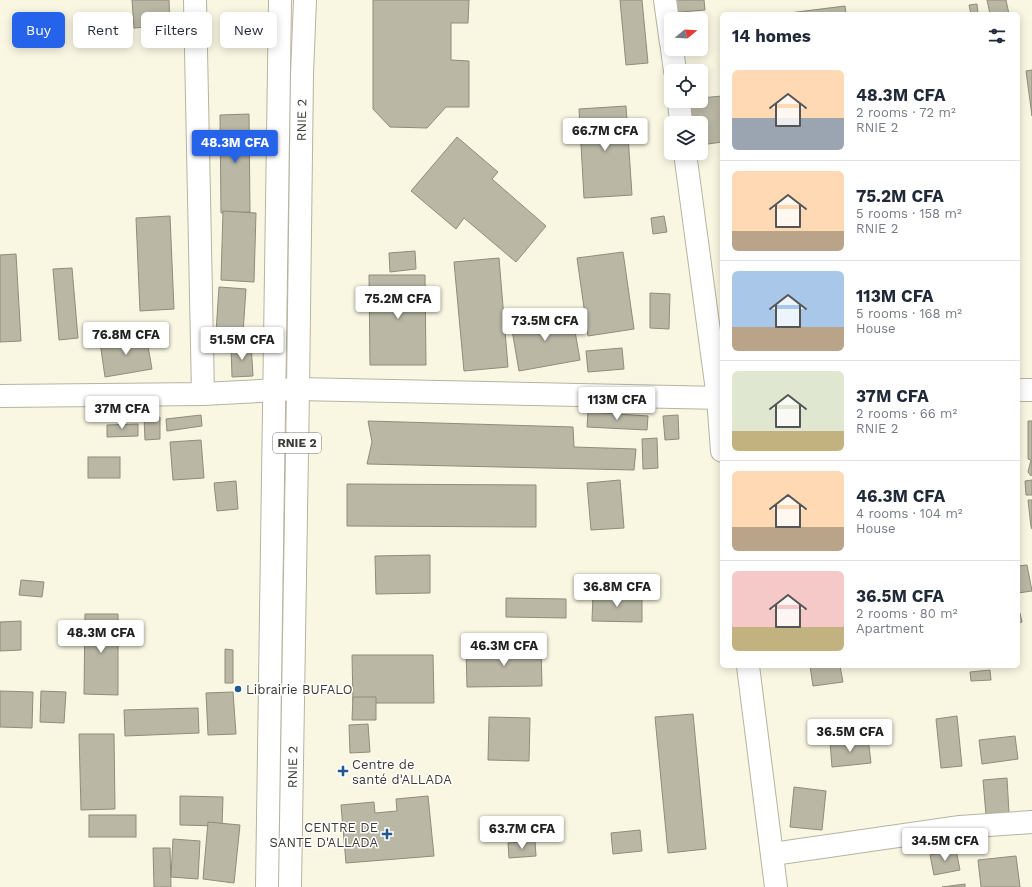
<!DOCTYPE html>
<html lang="en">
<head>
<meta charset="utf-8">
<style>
  :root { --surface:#fff; --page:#f2f2f3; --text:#1f2937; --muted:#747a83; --line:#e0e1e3; --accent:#2563eb }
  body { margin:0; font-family:"Work Sans",sans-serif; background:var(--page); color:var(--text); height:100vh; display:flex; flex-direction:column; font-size:15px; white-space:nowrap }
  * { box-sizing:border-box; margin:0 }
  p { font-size:13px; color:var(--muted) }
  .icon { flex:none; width:22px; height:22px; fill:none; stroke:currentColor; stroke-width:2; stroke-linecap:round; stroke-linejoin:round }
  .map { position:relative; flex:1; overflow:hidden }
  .panel { position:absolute; left:720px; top:12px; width:300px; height:656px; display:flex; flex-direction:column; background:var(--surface); border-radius:6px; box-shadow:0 2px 10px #0003 }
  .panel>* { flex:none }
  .hud { position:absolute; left:12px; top:12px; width:380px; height:36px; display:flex; gap:8px }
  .needle { width:26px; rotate:72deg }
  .fabs { position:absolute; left:664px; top:12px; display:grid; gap:8px }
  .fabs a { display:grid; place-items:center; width:44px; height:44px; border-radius:6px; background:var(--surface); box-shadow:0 2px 10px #0003; font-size:20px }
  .price { position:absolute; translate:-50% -34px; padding:0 9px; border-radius:4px; background:#fff; color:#222; font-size:13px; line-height:26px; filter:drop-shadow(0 1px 2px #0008) }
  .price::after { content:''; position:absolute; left:50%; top:24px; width:12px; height:9px; margin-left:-6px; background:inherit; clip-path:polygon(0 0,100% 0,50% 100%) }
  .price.selected { background:var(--accent); color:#fff }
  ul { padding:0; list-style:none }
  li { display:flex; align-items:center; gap:12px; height:100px; padding:0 12px }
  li+li { border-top:1px solid var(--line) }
  li span { display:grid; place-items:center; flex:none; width:112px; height:80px; border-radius:6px; color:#555 }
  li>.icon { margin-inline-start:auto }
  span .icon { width:48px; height:48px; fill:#fffc; stroke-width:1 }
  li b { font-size:17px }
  h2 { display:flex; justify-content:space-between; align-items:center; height:48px; padding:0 12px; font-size:17px }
  .chip { padding:0 14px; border-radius:6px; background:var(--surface); box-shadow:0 2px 10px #0003; font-size:14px; line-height:36px }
  .chip.selected { background:var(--accent); color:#fff }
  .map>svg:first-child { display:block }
  .building { fill:#bab8a5; stroke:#8e8c7a }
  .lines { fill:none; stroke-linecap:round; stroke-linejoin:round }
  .street-casing { stroke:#b6b4a1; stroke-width:24 }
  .highway-casing { stroke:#b6b4a1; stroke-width:24 }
  .street { stroke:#fff; stroke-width:22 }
  .highway { stroke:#fff; stroke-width:22 }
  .poi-dot { fill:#215a91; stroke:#fff; stroke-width:1.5 }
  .labels { text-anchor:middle; stroke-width:3; stroke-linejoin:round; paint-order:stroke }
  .shield { fill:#fff; stroke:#777671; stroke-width:1 }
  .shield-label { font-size:12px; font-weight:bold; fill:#3d3c34 }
  .street-label { font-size:13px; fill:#3d3c34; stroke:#fff }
  .poi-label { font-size:13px; fill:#3d3c34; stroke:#fff; text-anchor:start }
</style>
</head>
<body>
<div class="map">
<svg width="1032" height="887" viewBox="0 0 1032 887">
  <rect width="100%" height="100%" fill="#f9f6e2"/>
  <!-- building -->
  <g class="building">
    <path d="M132 0H169L170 25 134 28Z"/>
    <path d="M373 0H469L468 23H451V60L469 61V107H446L427 128 390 127 373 109Z"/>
    <path d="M620 0H642L648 63 626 65Z"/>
    <path d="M668 0H704L705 10 669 13Z"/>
    <path d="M987 0H1006L1009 14H990Z"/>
    <path d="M977 4 978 14H971L969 5Z"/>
    <path d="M845 6 846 14H781Z"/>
    <path d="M1032 70V116L1026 71Z"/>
    <path d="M722 96V142L701 145V123H690L687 101H701V98Z"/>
    <path d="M626 106 632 195 584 198 579 109Z"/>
    <path d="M249 114 250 212 221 213 220 115Z"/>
    <path d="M457 137 498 172 492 179 546 226 516 262 464 218 456 229 411 191Z"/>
    <path d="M223 211 256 213 254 282 221 280Z"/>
    <path d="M170 216 174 309 140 311 136 218Z"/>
    <path d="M664 216 667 232 653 234 651 218Z"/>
    <path d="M415 251 416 269 390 272 389 253Z"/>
    <path d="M623 252 634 329 588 336 577 258Z"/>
    <path d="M16 254 21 341 0 342V255Z"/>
    <path d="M499 258 508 367 464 371 454 262Z"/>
    <path d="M72 268 78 338 59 340 53 269Z"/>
    <path d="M369 275H425L426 365H370Z"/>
    <path d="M219 287 246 289 243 333 216 332Z"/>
    <path d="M650 293 670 294 669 329 650 328Z"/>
    <path d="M572 314 580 360 519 371 511 324Z"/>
    <path d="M146 335 152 369 105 377 100 342Z"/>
    <path d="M251 344 253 376 232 377 231 345Z"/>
    <path d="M622 348 624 369 588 372 586 351Z"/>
    <path d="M588 412 648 416 647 430 587 427Z"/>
    <path d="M201 415 202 426 167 431 166 419Z"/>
    <path d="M678 415 679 439 665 440 663 416Z"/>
    <path d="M144 417H160V439L145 440Z"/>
    <path d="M368 421 573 427 574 447 636 449 634 470 367 464 372 442Z"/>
    <path d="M1028 421H1032V474L1031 476 1028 472 1031 460 1028 459Z"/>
    <path d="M138 424V436L107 437V425Z"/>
    <path d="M657 438 658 468 643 469 642 439Z"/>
    <path d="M201 440 204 478 173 480 170 442Z"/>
    <rect x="88" y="457" width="32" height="21"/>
    <path d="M620 480 624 528 591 530 587 483Z"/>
    <path d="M1032 480V495H1026L1025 481Z"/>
    <path d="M236 481 238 509 217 511 214 483Z"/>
    <path d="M347 484 536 485V527L347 526Z"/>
    <path d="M1028 500H1032V529L1031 527Z"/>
    <path d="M430 555V593L376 594 375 556Z"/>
    <path d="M1027 565 1032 591 1018 593V566Z"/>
    <path d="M21 580 44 582 42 597 19 595Z"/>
    <path d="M593 594 642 595V622L592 621Z"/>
    <path d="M506 598 566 599V618L506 617Z"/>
    <path d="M1018 613H1020L1022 622 1019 623Z"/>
    <path d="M85 614H118V695L84 694Z"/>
    <path d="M21 621V650L0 651V622Z"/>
    <path d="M541 646 542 686 467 687 466 648Z"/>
    <path d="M225 649 233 650V683H225Z"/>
    <path d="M352 655H433L434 703H353Z"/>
    <path d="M810 666H840L843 682 813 686Z"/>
    <path d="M990 670 991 680 971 681 970 672Z"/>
    <path d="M0 691 33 692 32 728 0 727Z"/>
    <path d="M41 691 66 692 64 723 40 722Z"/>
    <path d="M233 692 236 734 208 735 206 693Z"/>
    <path d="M353 697H376V720H352Z"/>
    <path d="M198 708 199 733 125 736 124 710Z"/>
    <path d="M693 714 706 849 668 853 655 717Z"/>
    <path d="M957 716 962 766 941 768 936 719Z"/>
    <path d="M489 717 530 718 529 761 488 760Z"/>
    <path d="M368 724 370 752 350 753 349 725Z"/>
    <path d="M79 734H114L115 809 81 810Z"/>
    <path d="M1015 736 1018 759 982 764 979 740Z"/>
    <path d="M868 738 871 763 832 767 830 742Z"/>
    <path d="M1007 778 1009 813 986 815 983 780Z"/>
    <path d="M794 787 826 791 822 830 790 827Z"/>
    <path d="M180 796 223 797 222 826 180 825Z"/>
    <path d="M428 796 434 856 346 863 341 805 374 802 375 813 397 811 396 799Z"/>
    <rect x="89" y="815" width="47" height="22"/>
    <path d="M208 822 240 825 234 883 203 879Z"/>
    <path d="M640 830 642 851 613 854 611 833Z"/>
    <path d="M173 839 200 841 198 879 171 877Z"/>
    <path d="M535 841 536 856 509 858 508 843Z"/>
    <path d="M153 848H170L171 887H154Z"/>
    <path d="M956 850 960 870 934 875 930 855Z"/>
    <path d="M1016 856 1020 887H981L978 860Z"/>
    <path d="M965 884V887H942Z"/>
  </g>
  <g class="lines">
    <!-- street casing -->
    <g class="street-casing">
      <g id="street">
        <path d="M195 0 203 394"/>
        <path d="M665 0 671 43"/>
        <path d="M672 49 675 71"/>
        <path d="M679 101 681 123"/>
        <path d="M685 153 718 398 722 451"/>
        <path d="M1018 390H1032"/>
        <path d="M0 396 203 394 298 389 722 398"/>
        <path d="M748 666 776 887"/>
        <path d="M773 854 960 827 1032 822"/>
      </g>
    </g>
    <!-- highway casing -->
    <g class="highway-casing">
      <g id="highway">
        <path d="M267 887 280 0"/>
        <path d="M290 887 298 389 302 74 305 0"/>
      </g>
    </g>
    <!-- street -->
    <use href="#street" class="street"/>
    <!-- highway -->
    <use href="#highway" class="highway"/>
  </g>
  <!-- markers -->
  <g class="poi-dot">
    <circle cx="238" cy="689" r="4"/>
    <path d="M341 765h4v4h4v4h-4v4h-4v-4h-4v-4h4z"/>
    <path d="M385 828h4v4h4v4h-4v4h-4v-4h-4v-4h4z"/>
  </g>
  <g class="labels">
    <!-- shield labels -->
    <rect class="shield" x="273" y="433" width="48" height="20" rx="3"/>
    <g class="shield-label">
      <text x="297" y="447">RNIE 2</text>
    </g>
    <!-- street labels -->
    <g class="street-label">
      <text transform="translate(301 120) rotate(-89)" y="5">RNIE 2</text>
      <text transform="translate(292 767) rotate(-89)" y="5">RNIE 2</text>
    </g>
    <!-- poi labels -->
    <g class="poi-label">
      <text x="246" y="694">Librairie BUFALO</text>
      <text x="352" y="769">Centre de<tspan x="352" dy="15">santé d'ALLADA</tspan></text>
      <text x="378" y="832" text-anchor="end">CENTRE DE<tspan x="378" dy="15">SANTE D'ALLADA</tspan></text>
    </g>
  </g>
</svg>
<div class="fabs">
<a><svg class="needle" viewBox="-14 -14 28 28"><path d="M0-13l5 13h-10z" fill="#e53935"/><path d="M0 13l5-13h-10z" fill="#747a83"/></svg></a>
<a><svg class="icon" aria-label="locate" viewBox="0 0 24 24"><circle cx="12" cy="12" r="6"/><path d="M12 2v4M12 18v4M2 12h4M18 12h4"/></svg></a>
<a><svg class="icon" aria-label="layers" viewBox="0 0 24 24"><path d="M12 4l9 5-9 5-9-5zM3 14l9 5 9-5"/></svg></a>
</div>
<b class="price" style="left:605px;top:152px">66.7M CFA</b>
<b class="price selected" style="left:235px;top:164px">48.3M CFA</b>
<b class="price" style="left:398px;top:320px">75.2M CFA</b>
<b class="price" style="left:545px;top:342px">73.5M CFA</b>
<b class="price" style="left:126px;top:356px">76.8M CFA</b>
<b class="price" style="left:242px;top:361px">51.5M CFA</b>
<b class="price" style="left:617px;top:421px">113M CFA</b>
<b class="price" style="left:122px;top:430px">37M CFA</b>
<b class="price" style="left:617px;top:608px">36.8M CFA</b>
<b class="price" style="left:101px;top:654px">48.3M CFA</b>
<b class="price" style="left:504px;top:667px">46.3M CFA</b>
<b class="price" style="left:850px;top:753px">36.5M CFA</b>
<b class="price" style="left:522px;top:850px">63.7M CFA</b>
<b class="price" style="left:945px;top:862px">34.5M CFA</b>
<div class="hud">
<a class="chip selected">Buy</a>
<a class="chip">Rent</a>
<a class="chip">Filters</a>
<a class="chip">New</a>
</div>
<section class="panel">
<h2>14 homes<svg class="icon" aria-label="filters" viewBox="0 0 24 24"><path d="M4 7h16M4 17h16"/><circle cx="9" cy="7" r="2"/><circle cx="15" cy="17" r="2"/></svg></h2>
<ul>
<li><span style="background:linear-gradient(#ffd9b3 60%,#9aa5b1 0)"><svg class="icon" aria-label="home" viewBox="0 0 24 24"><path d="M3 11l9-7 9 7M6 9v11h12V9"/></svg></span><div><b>48.3M CFA</b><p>2 rooms · 72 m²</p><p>RNIE 2</p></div></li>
<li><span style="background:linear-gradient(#ffd9b3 75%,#b9a48a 0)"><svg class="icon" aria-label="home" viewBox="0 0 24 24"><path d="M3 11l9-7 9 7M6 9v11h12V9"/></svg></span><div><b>75.2M CFA</b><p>5 rooms · 158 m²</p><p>RNIE 2</p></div></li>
<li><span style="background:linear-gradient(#a9c7e8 70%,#b9a48a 0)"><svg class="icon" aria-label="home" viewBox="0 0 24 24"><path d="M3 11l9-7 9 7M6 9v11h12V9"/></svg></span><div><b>113M CFA</b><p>5 rooms · 168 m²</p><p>House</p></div></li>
<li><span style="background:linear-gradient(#dfe7d0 75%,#c2b280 0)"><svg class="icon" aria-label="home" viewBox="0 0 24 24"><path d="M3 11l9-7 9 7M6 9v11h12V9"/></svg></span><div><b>37M CFA</b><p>2 rooms · 66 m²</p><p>RNIE 2</p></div></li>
<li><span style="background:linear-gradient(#ffd9b3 70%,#b9a48a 0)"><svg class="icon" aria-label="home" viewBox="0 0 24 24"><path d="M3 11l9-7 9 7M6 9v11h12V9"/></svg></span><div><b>46.3M CFA</b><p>4 rooms · 104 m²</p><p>House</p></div></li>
<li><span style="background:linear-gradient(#f6c9c9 70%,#c2b280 0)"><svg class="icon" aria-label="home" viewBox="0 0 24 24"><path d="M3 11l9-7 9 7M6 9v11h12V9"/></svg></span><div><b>36.5M CFA</b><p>2 rooms · 80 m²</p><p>Apartment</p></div></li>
</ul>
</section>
</div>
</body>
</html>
